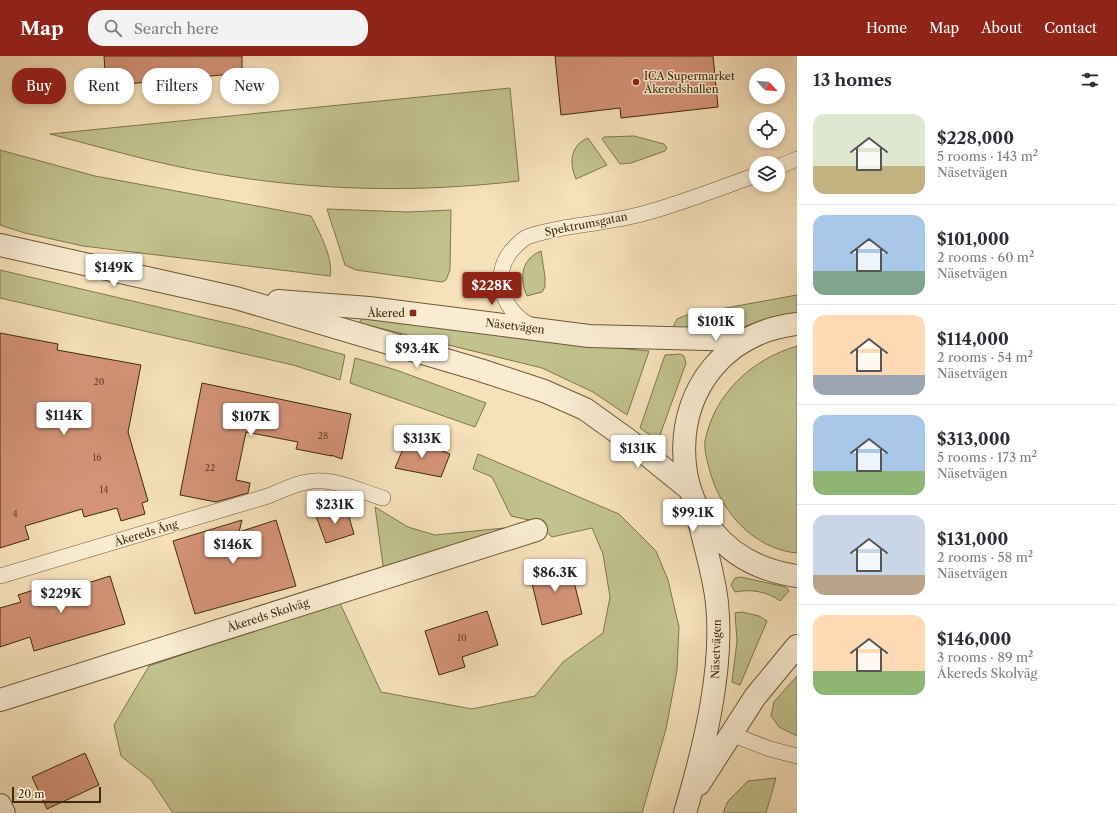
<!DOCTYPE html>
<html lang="en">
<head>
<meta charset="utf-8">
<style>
  :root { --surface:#fff; --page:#f2f2f3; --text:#2b2b33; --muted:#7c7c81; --line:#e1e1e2; --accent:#8f2418 }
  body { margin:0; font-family:"Libre Caslon Text",serif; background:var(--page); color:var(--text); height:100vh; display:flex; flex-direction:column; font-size:15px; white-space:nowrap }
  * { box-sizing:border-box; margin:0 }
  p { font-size:13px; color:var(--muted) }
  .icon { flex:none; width:22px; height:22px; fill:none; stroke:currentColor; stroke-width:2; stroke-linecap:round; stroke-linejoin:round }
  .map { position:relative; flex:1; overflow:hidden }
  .side { display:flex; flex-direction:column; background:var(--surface); width:320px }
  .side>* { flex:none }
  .top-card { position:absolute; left:12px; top:12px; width:380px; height:36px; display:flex; gap:8px }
  .needle { width:26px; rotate:116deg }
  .fabs { position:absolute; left:749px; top:12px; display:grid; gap:8px }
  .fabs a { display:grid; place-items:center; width:36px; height:36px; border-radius:50%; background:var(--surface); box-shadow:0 2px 6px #0003; font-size:20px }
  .scale { position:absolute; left:12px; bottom:10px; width:89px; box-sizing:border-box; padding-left:4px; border:2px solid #3f2b0b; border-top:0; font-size:11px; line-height:14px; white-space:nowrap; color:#3f2b0b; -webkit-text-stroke:3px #f9ecd3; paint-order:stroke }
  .price { position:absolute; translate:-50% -34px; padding:0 9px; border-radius:4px; background:#fff; color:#222; font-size:13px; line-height:26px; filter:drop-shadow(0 1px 2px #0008) }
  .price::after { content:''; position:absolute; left:50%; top:24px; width:12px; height:9px; margin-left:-6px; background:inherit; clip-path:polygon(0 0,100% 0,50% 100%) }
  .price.active { background:var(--accent); color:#fff }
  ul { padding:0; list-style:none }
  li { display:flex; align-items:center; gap:12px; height:100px; padding:0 16px }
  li+li { border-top:1px solid var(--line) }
  li span { display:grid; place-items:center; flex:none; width:112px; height:80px; border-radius:12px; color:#555 }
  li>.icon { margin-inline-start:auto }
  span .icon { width:48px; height:48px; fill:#fffc; stroke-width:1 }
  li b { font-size:17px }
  h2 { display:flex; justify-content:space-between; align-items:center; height:48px; padding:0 16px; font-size:17px }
  .chip { padding:0 14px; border-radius:16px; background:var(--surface); box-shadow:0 2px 6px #0003; font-size:14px; line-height:36px }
  .chip.active { background:var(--accent); color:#fff }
  header { display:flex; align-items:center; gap:24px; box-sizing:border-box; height:56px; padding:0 20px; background:var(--accent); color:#fff }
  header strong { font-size:19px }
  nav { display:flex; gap:22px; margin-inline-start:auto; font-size:14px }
  .search { width:280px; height:36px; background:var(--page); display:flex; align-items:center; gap:10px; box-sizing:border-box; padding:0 14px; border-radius:16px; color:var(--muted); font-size:15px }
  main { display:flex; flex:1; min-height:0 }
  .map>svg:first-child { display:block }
  .green { fill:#c1c28d; stroke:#80764c }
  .building { fill:#d49378; stroke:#3f2b0b }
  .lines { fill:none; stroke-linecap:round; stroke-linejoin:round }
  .service-casing { stroke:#6d5837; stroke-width:16 }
  .minor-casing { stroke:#6d5837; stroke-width:24 }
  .tertiary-casing { stroke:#6d5837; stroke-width:24 }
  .service { stroke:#f9ecd3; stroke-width:15 }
  .minor { stroke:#f9ecd3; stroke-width:22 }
  .tertiary { stroke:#f9ecd3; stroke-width:22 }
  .poi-dot { fill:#8f2418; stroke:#f9ecd3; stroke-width:1.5 }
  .labels { text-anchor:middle; stroke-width:3; stroke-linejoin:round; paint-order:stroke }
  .number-label { font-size:9px; fill:#644526 }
  .poi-label { font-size:11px; fill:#3f2b0b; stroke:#f9ecd3; text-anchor:start }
  .street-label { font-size:11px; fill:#3f2b0b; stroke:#f9ecd3 }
</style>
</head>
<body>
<header>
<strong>Map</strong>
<div class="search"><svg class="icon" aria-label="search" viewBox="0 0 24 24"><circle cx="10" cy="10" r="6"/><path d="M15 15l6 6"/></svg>Search here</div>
<nav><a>Home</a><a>Map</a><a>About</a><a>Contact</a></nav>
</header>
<main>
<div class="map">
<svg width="797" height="757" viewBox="0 0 797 757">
  <rect width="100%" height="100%" fill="#f6e1bb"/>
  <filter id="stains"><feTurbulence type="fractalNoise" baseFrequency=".005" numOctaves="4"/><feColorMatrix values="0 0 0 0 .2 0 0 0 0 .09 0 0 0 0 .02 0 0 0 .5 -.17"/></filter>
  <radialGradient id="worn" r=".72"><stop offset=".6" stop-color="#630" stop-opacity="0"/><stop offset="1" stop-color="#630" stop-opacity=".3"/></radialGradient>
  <!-- green -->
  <g class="green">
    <path d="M510 32 519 125C417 137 313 135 212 117 157 108 104 92 50 78Z"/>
    <path d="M634 80 664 88 667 92 665 95 631 107 620 108 602 83 604 81Z"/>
    <path d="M588 82 607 109 576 123C569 108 570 89 588 82Z"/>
    <path d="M0 94 95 120 311 160C319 175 334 204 330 220L83 190 25 177 0 169Z"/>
    <path d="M327 153 408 156 451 154 450 214 446 224 442 226 356 214 345 209Z"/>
    <path d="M541 195 545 221V231L542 236 527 240C519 223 521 203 541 195Z"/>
    <path d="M0 214 248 272 345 299 340 324 293 309 0 242Z"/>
    <path d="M797 239V257L772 261 735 274 672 273 677 263 687 259Z"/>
    <path d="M364 259 531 284 649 295 627 359 593 336 542 312 359 267Z"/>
    <path d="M797 290V497C752 493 719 453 709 412 707 405 704 393 705 385 714 338 752 303 797 290Z"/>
    <path d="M680 298 684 300 686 307 660 379 654 382 640 372 665 299Z"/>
    <path d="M355 302 396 314 486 347 475 371 350 327Z"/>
    <path d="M478 398 619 458 656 495 668 524 679 571 677 614 666 673 642 757H173L151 724 121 700 114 669 149 610 339 545 381 636 472 653 535 640 563 606 603 577 610 541 603 498 592 472 552 481 533 465 511 460 492 421 473 413Z"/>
    <path d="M375 451 408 471 435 479 504 472 516 475 384 516Z"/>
    <path d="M741 521 786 531 789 535 780 545C767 535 750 533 735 536L731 529 735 522Z"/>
    <path d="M742 556 759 560 767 565 740 629 732 626 737 585 735 557Z"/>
    <path d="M797 620V680L779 671 771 660 774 646Z"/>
    <path d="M776 722 766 757H723L728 745 748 725Z"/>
  </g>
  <!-- building -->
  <g class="building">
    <path d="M104 0H242V17L106 30Z"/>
    <path d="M555 0H713L718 51 621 62 620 52 561 59Z"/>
    <path d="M0 277 58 288 57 294 141 309 128 376 148 445 142 447 145 458 121 465 117 452 84 461 82 453 25 470 29 483 0 492Z"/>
    <path d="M202 327 351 358 342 403 331 399 332 400 296 393 298 386 246 376 236 424 250 427 248 437 216 446 180 439Z"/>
    <path d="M408 381 450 398 441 421 395 412Z"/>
    <path d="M346 451 354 478 326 487 316 460Z"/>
    <path d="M242 464 239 476 276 464 296 530 195 558 173 485Z"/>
    <path d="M569 506 582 558 542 569 529 515Z"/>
    <path d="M110 520 125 568 34 595 30 581 0 591V552L21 546 18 539 56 527 59 536Z"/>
    <path d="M487 555 498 589 462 601 465 611 439 619 425 575Z"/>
    <path d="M85 697 99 729 47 753 32 721Z"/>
  </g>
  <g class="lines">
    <!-- service casing -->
    <g class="service-casing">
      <g id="service">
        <path d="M778 111 797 103"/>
        <path d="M533 271C504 256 490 223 511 195 516 190 521 184 527 181 538 176 551 175 563 172 587 168 613 165 638 159 678 149 717 133 756 119"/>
        <path d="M0 520 268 440C281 435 294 428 307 426 331 420 359 435 383 442"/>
        <path d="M731 678 770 693 797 700"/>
      </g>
    </g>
    <!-- minor casing -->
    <g class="minor-casing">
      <g id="minor">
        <path d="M0 644 536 474"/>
        <path d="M0 749 4 757"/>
      </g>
    </g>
    <!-- tertiary casing -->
    <g class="tertiary-casing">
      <g id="tertiary">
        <path d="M0 189 236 242 480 314 544 335 585 353 631 386 689 433"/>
        <path d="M278 245 369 252 589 280 746 284"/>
        <path d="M797 268C648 285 645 499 797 520"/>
        <path d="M699 728 755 641 797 590"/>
        <path d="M685 757C704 693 724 613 717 547 714 518 704 488 698 460"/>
      </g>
    </g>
    <!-- service -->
    <use href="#service" class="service"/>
    <!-- minor -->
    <use href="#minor" class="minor"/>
    <!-- tertiary -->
    <use href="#tertiary" class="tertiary"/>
  </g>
  <!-- markers -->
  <g class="poi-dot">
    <circle cx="636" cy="26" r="4"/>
    <rect x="409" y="253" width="8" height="8" rx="2"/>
  </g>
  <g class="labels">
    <!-- number labels -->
    <g class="number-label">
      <text x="99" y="329">20</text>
      <text x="323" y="383">28</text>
      <text x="97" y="405">16</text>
      <text x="210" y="415">22</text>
      <text x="104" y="437">14</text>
      <text x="15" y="461">4</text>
      <text x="462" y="585">10</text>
    </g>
    <!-- poi labels -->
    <g class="poi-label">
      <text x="644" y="24">ICA Supermarket<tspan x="644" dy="13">Åkeredshallen</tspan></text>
      <text x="405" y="261" text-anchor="end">Åkered</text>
    </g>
    <!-- street labels -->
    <g class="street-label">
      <text transform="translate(586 168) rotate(-11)" y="4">Spektrumsgatan</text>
      <text transform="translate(515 270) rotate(7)" y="4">Näsetvägen</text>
      <text transform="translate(146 477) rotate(-17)" y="4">Åkereds Äng</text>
      <text transform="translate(268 559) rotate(-18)" y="4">Åkereds Skolväg</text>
      <text transform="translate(716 593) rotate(-88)" y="4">Näsetvägen</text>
    </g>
  </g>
  <rect width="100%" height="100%" filter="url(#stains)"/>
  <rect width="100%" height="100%" fill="url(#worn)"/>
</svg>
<div class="fabs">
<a><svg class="needle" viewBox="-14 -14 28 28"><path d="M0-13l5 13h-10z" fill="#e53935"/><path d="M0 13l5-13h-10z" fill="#7c7c81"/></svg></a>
<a><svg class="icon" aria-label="locate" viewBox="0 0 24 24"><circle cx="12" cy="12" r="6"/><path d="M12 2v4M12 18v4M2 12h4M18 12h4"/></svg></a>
<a><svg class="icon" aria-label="layers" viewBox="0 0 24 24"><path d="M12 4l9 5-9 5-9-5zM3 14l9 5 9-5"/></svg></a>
</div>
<div class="scale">20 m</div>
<b class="price" style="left:114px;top:232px">$149K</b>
<b class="price active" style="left:492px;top:250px">$228K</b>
<b class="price" style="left:716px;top:286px">$101K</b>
<b class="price" style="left:417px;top:313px">$93.4K</b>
<b class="price" style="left:64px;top:380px">$114K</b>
<b class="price" style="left:251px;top:381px">$107K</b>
<b class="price" style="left:422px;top:403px">$313K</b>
<b class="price" style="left:638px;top:413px">$131K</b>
<b class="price" style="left:335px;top:469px">$231K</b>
<b class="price" style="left:693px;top:477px">$99.1K</b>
<b class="price" style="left:233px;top:509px">$146K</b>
<b class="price" style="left:555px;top:537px">$86.3K</b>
<b class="price" style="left:61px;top:558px">$229K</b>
<div class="top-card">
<a class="chip active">Buy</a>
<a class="chip">Rent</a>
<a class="chip">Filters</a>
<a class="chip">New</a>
</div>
</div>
<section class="side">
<h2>13 homes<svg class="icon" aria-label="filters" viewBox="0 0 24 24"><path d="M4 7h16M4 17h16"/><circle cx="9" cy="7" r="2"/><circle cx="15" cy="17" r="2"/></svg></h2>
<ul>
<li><span style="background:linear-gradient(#dfe7d0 65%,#c2b280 0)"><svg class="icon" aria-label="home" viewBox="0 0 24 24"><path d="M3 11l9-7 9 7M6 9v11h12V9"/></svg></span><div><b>$228,000</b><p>5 rooms · 143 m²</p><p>Näsetvägen</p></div></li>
<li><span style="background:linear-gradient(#a9c7e8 70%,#7fa58c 0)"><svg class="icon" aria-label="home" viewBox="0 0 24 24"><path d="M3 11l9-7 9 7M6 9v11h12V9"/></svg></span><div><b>$101,000</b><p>2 rooms · 60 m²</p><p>Näsetvägen</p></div></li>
<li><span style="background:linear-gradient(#ffd9b3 75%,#9aa5b1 0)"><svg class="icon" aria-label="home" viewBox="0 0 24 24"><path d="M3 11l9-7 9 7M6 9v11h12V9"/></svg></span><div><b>$114,000</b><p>2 rooms · 54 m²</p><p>Näsetvägen</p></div></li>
<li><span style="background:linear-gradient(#a9c7e8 70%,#8fb573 0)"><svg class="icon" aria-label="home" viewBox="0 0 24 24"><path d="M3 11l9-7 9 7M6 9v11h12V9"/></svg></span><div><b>$313,000</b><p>5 rooms · 173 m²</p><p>Näsetvägen</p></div></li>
<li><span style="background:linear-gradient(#c9d6e8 75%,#b9a48a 0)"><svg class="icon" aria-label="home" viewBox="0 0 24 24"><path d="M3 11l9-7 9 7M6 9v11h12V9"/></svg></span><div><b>$131,000</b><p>2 rooms · 58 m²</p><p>Näsetvägen</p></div></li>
<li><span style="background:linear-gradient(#ffd9b3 70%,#8fb573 0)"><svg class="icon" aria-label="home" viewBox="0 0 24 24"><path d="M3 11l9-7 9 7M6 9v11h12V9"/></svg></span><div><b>$146,000</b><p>3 rooms · 89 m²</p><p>Åkereds Skolväg</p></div></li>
</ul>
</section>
</main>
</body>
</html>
